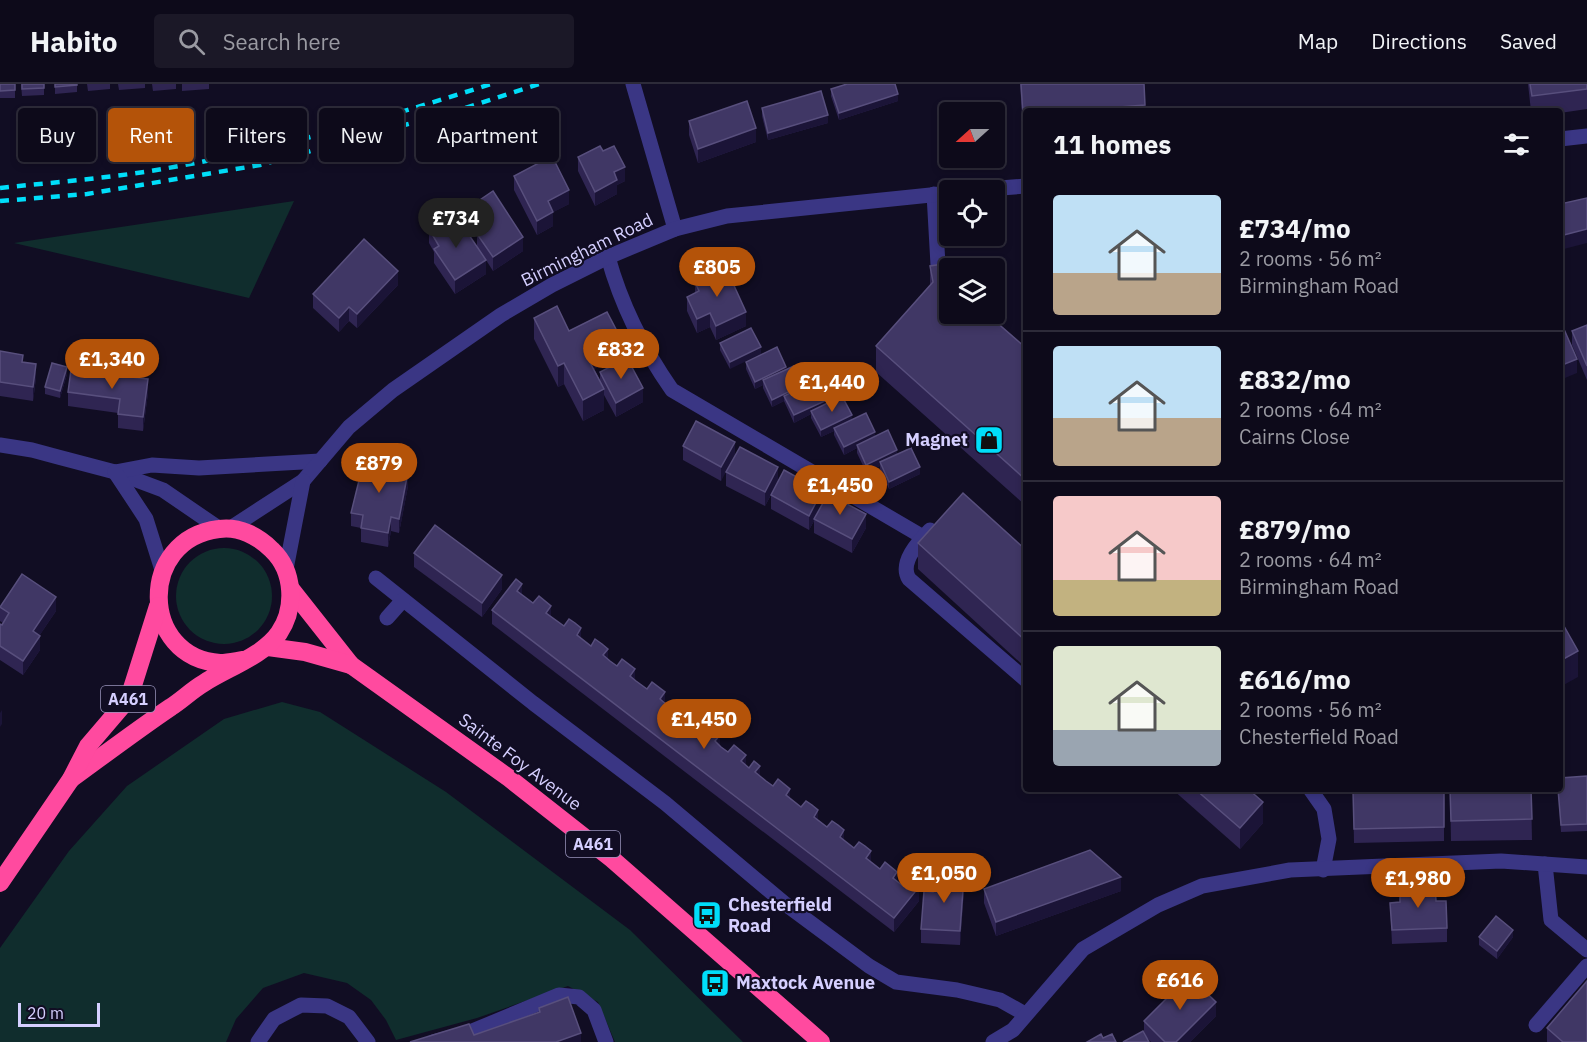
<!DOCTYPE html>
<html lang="en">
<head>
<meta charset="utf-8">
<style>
  :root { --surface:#0d0a1a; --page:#1b1827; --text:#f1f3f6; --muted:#9a9aa2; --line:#2d2b39; --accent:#b45309 }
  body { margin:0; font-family:"IBM Plex Sans",sans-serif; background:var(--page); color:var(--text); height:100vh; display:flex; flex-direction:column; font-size:22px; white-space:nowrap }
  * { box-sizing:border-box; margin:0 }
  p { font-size:20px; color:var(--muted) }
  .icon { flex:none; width:33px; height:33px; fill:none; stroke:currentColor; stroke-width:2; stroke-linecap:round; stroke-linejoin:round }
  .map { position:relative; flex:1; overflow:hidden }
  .panel { position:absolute; left:1023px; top:24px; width:540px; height:684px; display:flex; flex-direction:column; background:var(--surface); border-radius:6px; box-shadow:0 3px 9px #0003,0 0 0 2px var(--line) }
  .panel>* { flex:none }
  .guide { position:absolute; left:18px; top:24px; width:570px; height:54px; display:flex; gap:12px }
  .needle { width:39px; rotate:249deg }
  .controls { position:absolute; left:939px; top:18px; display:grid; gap:12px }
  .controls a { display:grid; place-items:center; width:66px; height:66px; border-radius:6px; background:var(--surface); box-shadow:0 3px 9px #0003,0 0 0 2px var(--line); font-size:30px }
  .scale { position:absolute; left:18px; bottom:15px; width:82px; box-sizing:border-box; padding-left:6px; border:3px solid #d5cfff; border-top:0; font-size:16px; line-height:21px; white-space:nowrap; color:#d5cfff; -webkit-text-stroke:4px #110d23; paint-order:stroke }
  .price { position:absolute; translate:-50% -51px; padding:0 14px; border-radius:21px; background:var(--accent); color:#fff; font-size:20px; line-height:39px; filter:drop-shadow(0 2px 3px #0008) }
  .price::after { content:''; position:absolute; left:50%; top:36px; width:18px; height:14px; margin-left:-9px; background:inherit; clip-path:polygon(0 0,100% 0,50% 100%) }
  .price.current { background:#222; color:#fff }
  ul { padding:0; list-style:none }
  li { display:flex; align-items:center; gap:18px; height:150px; padding:0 30px }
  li+li { border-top:2px solid var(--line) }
  li span { display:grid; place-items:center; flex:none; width:168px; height:120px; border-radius:6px; color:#555 }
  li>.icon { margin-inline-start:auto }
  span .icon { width:72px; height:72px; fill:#fffc; stroke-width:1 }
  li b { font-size:26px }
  h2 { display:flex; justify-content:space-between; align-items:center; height:72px; padding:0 30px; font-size:26px }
  .chip { padding:0 21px; border-radius:6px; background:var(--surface); box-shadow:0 3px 9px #0003,0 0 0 2px var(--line); font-size:21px; line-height:54px }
  .chip.current { background:var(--accent); color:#fff }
  header { display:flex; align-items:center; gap:36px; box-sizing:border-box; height:84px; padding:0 30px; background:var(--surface); border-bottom:2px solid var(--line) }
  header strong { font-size:28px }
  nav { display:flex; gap:33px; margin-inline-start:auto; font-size:21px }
  .search { width:420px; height:54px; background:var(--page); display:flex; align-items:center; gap:15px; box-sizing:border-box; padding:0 21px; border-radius:6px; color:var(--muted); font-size:22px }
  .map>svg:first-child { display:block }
  .green { fill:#102d2d }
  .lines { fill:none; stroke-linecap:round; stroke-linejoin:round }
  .minor { stroke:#3a3684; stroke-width:15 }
  .highway { stroke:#ff4a9f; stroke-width:18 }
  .rail { stroke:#00defa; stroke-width:4.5; stroke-dasharray:9 8; stroke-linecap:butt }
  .wall { fill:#2f2552 }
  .shaded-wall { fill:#1b1437 }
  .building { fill:#403765; stroke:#584f7d; stroke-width:1.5 }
  .labels { text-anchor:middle; stroke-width:4.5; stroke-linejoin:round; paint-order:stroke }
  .shield { fill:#110d23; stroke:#9a95bd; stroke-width:1.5 }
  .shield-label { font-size:16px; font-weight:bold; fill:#d5cfff }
  .street-label { font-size:18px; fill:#d5cfff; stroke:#110d23 }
  .poi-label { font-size:18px; font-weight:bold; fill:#d5cfff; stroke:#110d23; text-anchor:start }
</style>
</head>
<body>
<header>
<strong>Habito</strong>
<div class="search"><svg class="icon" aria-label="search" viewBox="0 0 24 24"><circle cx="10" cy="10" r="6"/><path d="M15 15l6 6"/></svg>Search here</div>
<nav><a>Map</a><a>Directions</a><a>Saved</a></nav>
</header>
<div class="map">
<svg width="1587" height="958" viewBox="0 0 1587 958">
  <rect width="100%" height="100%" fill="#110d23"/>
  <!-- green -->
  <g class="green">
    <path d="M294 117 249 214 14 159Z"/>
    <circle cx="224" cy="512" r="48"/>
    <path d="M282 618 320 628 446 708 630 846 743 958H615L598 918 568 902 477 934 396 956 386 936 371 916 347 899 304 889 263 904 236 935 226 958H0V864L69 767 127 702 224 635Z"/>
  </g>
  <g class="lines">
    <!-- minor -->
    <g class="minor">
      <path d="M633 0 675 145"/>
      <path d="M1560 55 1587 52"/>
      <path d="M976 106 1026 102"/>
      <path d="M934 110 938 181"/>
      <path d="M608 173C621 220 644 266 672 306L923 453"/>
      <path d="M0 361 32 366 58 373 115 388 163 406 220 445"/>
      <path d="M115 388 152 381 199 384 320 377"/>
      <path d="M115 388 146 435 162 486"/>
      <path d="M229 445 303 397 349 343 393 306 501 231 552 201 608 173 675 145 727 132 950 109"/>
      <path d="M930 446C918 458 899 479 909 495L1026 596"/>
      <path d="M286 485 303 397"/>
      <path d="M376 494 533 619 665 719 784 819 869 882 896 898 957 906 1000 916 1025 930"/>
      <path d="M387 534 403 516"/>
      <path d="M1310 705 1324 725 1329 755 1323 786"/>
      <path d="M1545 780 1551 836 1587 866"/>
      <path d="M1536 941 1587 882"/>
      <path d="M258 958 274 935 301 921 327 922 349 933 368 958"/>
      <path d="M433 958 470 948 559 911 579 913 594 926 606 958"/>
      <path d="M993 958 1013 946 1083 865 1158 821 1202 802 1290 786 1501 777 1587 783"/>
    </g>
    <!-- highway -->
    <g class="highway">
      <path d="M291 505 351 581 509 694 612 775 821 958"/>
      <path d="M268 563 305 568 351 581"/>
      <path d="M71 695C104 671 137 646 171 623 182 616 192 606 204 599 227 584 263 572 279 549 296 524 294 487 272 466 258 452 239 442 219 445 137 455 140 574 220 579 228 579 236 577 243 576"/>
      <path d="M0 799 71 695 88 662 129 614 158 522"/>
    </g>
    <!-- rail -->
    <g class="rail">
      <path d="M0 104C56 98 113 94 168 84 278 65 385 34 491 0"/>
      <path d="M0 117 87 110 260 81 459 26 539 0"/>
    </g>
  </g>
  <!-- wall -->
  <g class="wall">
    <rect x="0" y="0" width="15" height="14"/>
    <path d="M21 0H44V11L22 12Z"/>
    <path d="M55 0H77V8L55 10Z"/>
    <path d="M87 0H110V5L88 7Z"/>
    <path d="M118 0H145V4L119 6Z"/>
    <path d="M152 0H176V5L153 7Z"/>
    <path d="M182 0H209V5L182 7Z"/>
    <path d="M1020 0H1144L1145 27H1026V44H1023Z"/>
    <path d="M1528 0H1587V25L1560 29V27H1531Z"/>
    <path d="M831 5 898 17 839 36 831 12Z"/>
    <path d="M762 24 828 39 768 56 762 32Z"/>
    <path d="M689 37 756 58 698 79 689 51Z"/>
    <path d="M603 67 625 97 617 101V110L595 122 578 87V73Z"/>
    <path d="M514 92 569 120 553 128V142L537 151 514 106Z"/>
    <path d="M474 120 523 167 493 187 486 176V190L455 210 434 179V168L429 159V145L459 149 477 164V150L482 147 474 134Z"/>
    <path d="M930 182 950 184V230L1026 264V422L876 288V262L930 201Z"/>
    <path d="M695 198 746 242 716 256 710 243 697 249 687 227V213L695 209Z"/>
    <path d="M398 201 357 244 349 237 339 248 313 224V210Z"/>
    <path d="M534 234 569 247 619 272 594 285 600 296V288L643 318 616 333 604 311V326L583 337 564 300 558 303 534 255Z"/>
    <path d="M1587 241V296L1572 261V247Z"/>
    <path d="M751 244 730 285 720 266V259Z"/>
    <path d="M0 267 23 278 36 294 33 317 0 312Z"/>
    <path d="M746 278 786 285 803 303 825 321 852 335 897 370 920 390 889 405 880 386V382L866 388 857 369V364L844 371 834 351V347L821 353 811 334V330L794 339 784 317 772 323 763 304V301L755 305 746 285Z"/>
    <path d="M67 290 60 314 45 310V303Z"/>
    <path d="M68 308 148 309 143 347 118 344V329L68 322Z"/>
    <path d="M735 358 721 397 683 376V362Z"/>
    <path d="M726 388 778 397 822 419 866 444 852 469 814 449V437L809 446 771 425V411L765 422 726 402Z"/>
    <path d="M408 402 399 449 391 447 388 463 361 458V444L351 442V429Z"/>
    <path d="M918 459 1026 466V584L918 485Z"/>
    <path d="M414 469 502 505 482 533 414 483Z"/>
    <path d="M522 511 581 555 818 737 897 798 919 817 894 848 492 540V526Z"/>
    <path d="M0 523 56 527 39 552 40 566 23 591 0 576V540L2 541 3 539 0 537Z"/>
    <path d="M1587 692V747L1561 748 1558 705H1560Z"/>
    <path d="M1172 705H1248L1263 739 1240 765Z"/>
    <path d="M1450 705H1531L1532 756 1451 757Z"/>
    <path d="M1444 706V757L1354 759 1353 707Z"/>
    <path d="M1400 802 1436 817 1447 844V858L1392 860 1390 819 1400 818Z"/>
    <path d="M984 805 1121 807 996 852 984 819Z"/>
    <path d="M964 806 960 861 921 859V845L933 808Z"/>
    <path d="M1479 853H1513L1497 875 1479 861Z"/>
    <path d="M1216 932 1190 958H1151L1147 954 1144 948V937Z"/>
    <path d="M1547 944 1587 958H1547Z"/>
  </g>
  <!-- shaded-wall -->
  <g class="shaded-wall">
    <path d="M898 10V17L839 36V29Z"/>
    <path d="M828 31V39L768 56V49Z"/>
    <path d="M756 44V58L698 79V65Z"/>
    <path d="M625 83V97L617 101V110L595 122V108L614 88Z"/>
    <path d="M569 106V120L548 131V117Z"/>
    <path d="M553 128V142L537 151V137Z"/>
    <path d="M1587 145V159L1560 166V152Z"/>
    <path d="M523 153V167L493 187V173Z"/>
    <path d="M486 176V190L455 210V196Z"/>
    <path d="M398 187V201L357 244V230Z"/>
    <path d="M349 223V237L339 248V234Z"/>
    <path d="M746 228V242L716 256V242Z"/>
    <path d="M710 229V243L697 249V235Z"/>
    <path d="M619 251V272L585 289V269Z"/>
    <path d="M761 263V270L730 285V278Z"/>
    <path d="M1577 275V289L1560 296V282Z"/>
    <path d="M564 279V300L558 303V282Z"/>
    <path d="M36 280V294L33 317V303Z"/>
    <path d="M67 283V290L60 314V307Z"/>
    <path d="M786 283V290L763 296V301L755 305V298Z"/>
    <path d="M148 295V309L143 347V333Z"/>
    <path d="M803 301V308L784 312V317L772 323V316Z"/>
    <path d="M643 304V318L616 333V319Z"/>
    <path d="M604 305V326L583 337V316Z"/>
    <path d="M825 317V324L811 327V330L794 339V331Z"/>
    <path d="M852 331V339L834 344V347L821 353V346Z"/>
    <path d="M875 348V356L857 361V364L844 371V363Z"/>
    <path d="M735 358V372L721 397V383Z"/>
    <path d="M897 366V373L880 378V382L866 388V381Z"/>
    <path d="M778 383V397L765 422V408Z"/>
    <path d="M920 383V390L889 405V398Z"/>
    <path d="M408 388V402L399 449V435Z"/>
    <path d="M822 407V421L814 435V437L809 446V432Z"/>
    <path d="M866 430V444L852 469V455Z"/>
    <path d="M391 433V447L388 463V449Z"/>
    <path d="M502 491V505L482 533V519Z"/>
    <path d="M522 500V514L517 507Z"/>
    <path d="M56 513V527L33 561V547Z"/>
    <path d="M551 522V536L546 529Z"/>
    <path d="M581 544V558L577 551Z"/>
    <path d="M40 552V566L23 591V577Z"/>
    <path d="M608 565V579L603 571Z"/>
    <path d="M1578 567V593L1560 603V577Z"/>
    <path d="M635 585V599L630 592Z"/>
    <path d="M665 608V622L660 615Z"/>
    <path d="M2 626V640L0 643V629Z"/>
    <path d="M692 630V644L688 637Z"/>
    <path d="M720 651V665L715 657Z"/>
    <path d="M746 671V685L741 677Z"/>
    <path d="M760 682V696L755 688Z"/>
    <path d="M790 705V719L786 711Z"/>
    <path d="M1263 718V739L1240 765V744Z"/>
    <path d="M818 726V740L814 733Z"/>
    <path d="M844 746V760L840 753Z"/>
    <path d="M871 767V781L866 774Z"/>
    <path d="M897 788V802L893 794Z"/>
    <path d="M964 792V806L960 861V847Z"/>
    <path d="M1121 793V807L996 852V838Z"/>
    <path d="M919 803V817L894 848V834Z"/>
    <path d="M1513 846V853L1497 875V867Z"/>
    <path d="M1216 918V932L1190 958H1176Z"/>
    <path d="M581 949V958H556Z"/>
  </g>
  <!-- building -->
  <g class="building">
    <path d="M0 0H15V6L0 7Z"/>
    <path d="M22 0H44V4L22 5Z"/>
    <path d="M55 0H77V1L55 3Z"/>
    <path d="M847 0H895L898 10 839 29 831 5Z"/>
    <path d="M1021 0H1144L1145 21 1067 27H1026V30H1023Z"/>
    <path d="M1530 0H1587V5L1532 12Z"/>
    <path d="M821 7 828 31 768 49 762 24Z"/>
    <path d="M747 17 756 44 698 65 689 37Z"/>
    <path d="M600 62 603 67 614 62 625 83 614 88 617 96 595 108 578 73Z"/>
    <path d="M552 72 569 106 548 117 553 128 537 137 514 92Z"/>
    <path d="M493 107 523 153 493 173 477 150 489 142 474 120Z"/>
    <path d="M1587 114V145L1560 152V120Z"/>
    <path d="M448 132 459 149 465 145 486 176 455 196 434 165 439 162 429 145Z"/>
    <path d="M364 155 398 187 357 230 349 223 339 234 313 210Z"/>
    <path d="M950 179 951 184H950V230H987L1026 264V396L876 262 933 198 930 182Z"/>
    <path d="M726 184 746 228 716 242 710 229 697 235 687 213 699 207 695 198Z"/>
    <path d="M557 222 569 247 607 228 619 251 585 269 604 305 583 316 564 279 558 282 534 234Z"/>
    <path d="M1560 236 1577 275 1560 282Z"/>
    <path d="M1587 241V282L1572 247Z"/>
    <path d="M751 244 761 263 730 278 720 259Z"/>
    <path d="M777 263 786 283 755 298 746 278Z"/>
    <path d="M0 267 23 271 22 278 36 280 33 303 0 298Z"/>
    <path d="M627 274 643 304 616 319 600 288Z"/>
    <path d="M52 279 67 283 60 307 45 303Z"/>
    <path d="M794 282 803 301 772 316 763 296Z"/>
    <path d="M71 286 148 295 143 333 118 330 120 315 68 308Z"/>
    <path d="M815 297 825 317 794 331 784 312Z"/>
    <path d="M842 312 852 331 821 346 811 327Z"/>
    <path d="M866 329 875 348 844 363 834 344Z"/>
    <path d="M696 337 735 358 721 383 683 362Z"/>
    <path d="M888 346 897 366 866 381 857 361Z"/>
    <path d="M740 363 778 383 765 408 726 388Z"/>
    <path d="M911 364 920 383 889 398 880 378Z"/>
    <path d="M366 368 408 388 399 435 391 433 388 449 361 444 363 431 351 429Z"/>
    <path d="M784 386 822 407 809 432 771 411Z"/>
    <path d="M963 409 1026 466V557L918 459Z"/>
    <path d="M828 410 866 430 852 455 814 435Z"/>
    <path d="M435 441 502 491 482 519 414 469Z"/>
    <path d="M22 490 56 513 33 547 40 552 23 577 0 562V540L2 541 9 529 0 523Z"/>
    <path d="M516 495 522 500 517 507 533 519 539 512 551 522 546 529 564 542 569 535 575 539 581 544 577 551 591 562 595 555 602 560 608 565 603 571 610 577 617 582 622 575 635 585 630 592 636 597 647 605 652 598 665 608 660 615 668 622 675 627 680 620 692 630 688 637 702 647 707 641 720 651 715 657 721 663 728 668 734 661 746 671 741 677 749 684 754 677 760 682 755 688 766 697 773 702 778 695 790 705 786 711 801 723 806 717 812 721 818 726 814 733 827 743 832 737 838 741 844 746 840 753 854 764 859 758 865 762 871 767 866 774 880 785 885 778 897 788 893 794 907 805 912 798 919 803 894 834 492 526Z"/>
    <path d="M1560 535 1578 567 1560 577Z"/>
    <path d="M1587 692V740L1561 741 1558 705H1560V694Z"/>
    <path d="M1195 705H1248L1263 718 1240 744Z"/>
    <path d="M1450 705H1531L1532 735 1451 737Z"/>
    <path d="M1444 706V743L1354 745 1353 707Z"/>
    <path d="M1090 766 1121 793 996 838 984 805Z"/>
    <path d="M934 790 964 792 960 847 921 845 924 807 933 808Z"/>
    <path d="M1435 800 1436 817H1446L1447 844 1392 846 1390 819 1400 818V802Z"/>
    <path d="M1496 832 1513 846 1497 867 1479 853Z"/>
    <path d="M1189 892 1216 918 1176 958H1165L1144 937Z"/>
    <path d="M1587 897V958H1563L1547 944Z"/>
    <path d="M568 913 581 949 556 958H410L469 940 474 951 540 928 539 924Z"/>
    <path d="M1143 947 1149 958H1123Z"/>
    <path d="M1101 950 1103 954 1112 950 1116 958H1087Z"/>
  </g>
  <!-- icons -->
  <defs>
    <g id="shop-square" transform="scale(1.5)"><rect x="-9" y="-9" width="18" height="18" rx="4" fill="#00defa" stroke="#110d23"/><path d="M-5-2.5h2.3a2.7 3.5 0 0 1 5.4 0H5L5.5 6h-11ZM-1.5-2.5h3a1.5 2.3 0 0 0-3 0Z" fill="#111"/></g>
    <g id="bus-square" transform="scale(1.5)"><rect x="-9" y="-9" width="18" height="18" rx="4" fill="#00defa" stroke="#110d23"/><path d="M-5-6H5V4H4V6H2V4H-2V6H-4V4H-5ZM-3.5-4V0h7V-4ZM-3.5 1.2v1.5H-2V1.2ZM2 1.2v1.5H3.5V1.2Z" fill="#111"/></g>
  </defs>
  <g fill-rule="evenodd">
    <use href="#shop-square" x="989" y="356"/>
    <use href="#bus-square" x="707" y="831"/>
    <use href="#bus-square" x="715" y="899"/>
  </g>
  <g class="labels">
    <!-- shield labels -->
    <g class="shield">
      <rect x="101" y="602" width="54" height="26" rx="4.5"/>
      <rect x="566" y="747" width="54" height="26" rx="4.5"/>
    </g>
    <g class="shield-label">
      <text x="128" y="621">A461</text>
      <text x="593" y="766">A461</text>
    </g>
    <!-- street labels -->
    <g class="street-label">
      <text transform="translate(587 166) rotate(-26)" y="6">Birmingham Road</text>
      <text transform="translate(520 678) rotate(37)" y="6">Sainte Foy Avenue</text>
    </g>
    <!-- poi labels -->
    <g class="poi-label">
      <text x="968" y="362" text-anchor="end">Magnet</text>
      <text x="728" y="827">Chesterfield<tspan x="728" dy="21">Road</tspan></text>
      <text x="736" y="905">Maxtock Avenue</text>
    </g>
  </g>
</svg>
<div class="controls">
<a><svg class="needle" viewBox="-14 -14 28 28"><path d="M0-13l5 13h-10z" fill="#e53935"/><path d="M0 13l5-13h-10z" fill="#9a9aa2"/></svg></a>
<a><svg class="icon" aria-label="locate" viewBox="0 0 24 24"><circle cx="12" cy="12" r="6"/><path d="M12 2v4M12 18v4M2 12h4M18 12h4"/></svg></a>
<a><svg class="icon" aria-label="layers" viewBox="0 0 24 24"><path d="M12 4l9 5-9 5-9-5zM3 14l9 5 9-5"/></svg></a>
</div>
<div class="scale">20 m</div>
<b class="price current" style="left:456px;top:165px">£734</b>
<b class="price" style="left:717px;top:214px">£805</b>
<b class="price" style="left:621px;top:296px">£832</b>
<b class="price" style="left:112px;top:306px">£1,340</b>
<b class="price" style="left:832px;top:329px">£1,440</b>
<b class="price" style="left:379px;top:410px">£879</b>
<b class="price" style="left:840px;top:432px">£1,450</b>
<b class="price" style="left:704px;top:666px">£1,450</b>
<b class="price" style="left:944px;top:820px">£1,050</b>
<b class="price" style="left:1418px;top:825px">£1,980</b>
<b class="price" style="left:1180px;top:927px">£616</b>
<div class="guide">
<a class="chip">Buy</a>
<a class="chip current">Rent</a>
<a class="chip">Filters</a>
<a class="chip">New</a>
<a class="chip">Apartment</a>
</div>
<section class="panel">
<h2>11 homes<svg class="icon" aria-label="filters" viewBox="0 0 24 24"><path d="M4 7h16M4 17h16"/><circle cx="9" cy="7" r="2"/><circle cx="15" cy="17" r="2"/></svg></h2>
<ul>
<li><span style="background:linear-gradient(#bfe0f5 65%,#b9a48a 0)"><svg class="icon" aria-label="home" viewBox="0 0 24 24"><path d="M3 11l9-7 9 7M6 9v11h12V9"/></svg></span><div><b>£734/mo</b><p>2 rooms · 56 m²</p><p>Birmingham Road</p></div></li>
<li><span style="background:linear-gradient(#bfe0f5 60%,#b9a48a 0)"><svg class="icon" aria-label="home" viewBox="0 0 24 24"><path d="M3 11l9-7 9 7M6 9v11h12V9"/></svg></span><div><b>£832/mo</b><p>2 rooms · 64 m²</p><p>Cairns Close</p></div></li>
<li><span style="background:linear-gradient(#f6c9c9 70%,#c2b280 0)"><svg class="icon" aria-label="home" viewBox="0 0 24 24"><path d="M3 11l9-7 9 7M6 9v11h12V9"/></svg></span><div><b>£879/mo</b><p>2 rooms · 64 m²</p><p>Birmingham Road</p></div></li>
<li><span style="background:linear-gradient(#dfe7d0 70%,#9aa5b1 0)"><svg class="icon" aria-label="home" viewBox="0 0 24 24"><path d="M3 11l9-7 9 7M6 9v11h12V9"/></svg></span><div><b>£616/mo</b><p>2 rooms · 56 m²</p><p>Chesterfield Road</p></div></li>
</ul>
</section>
</div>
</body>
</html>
